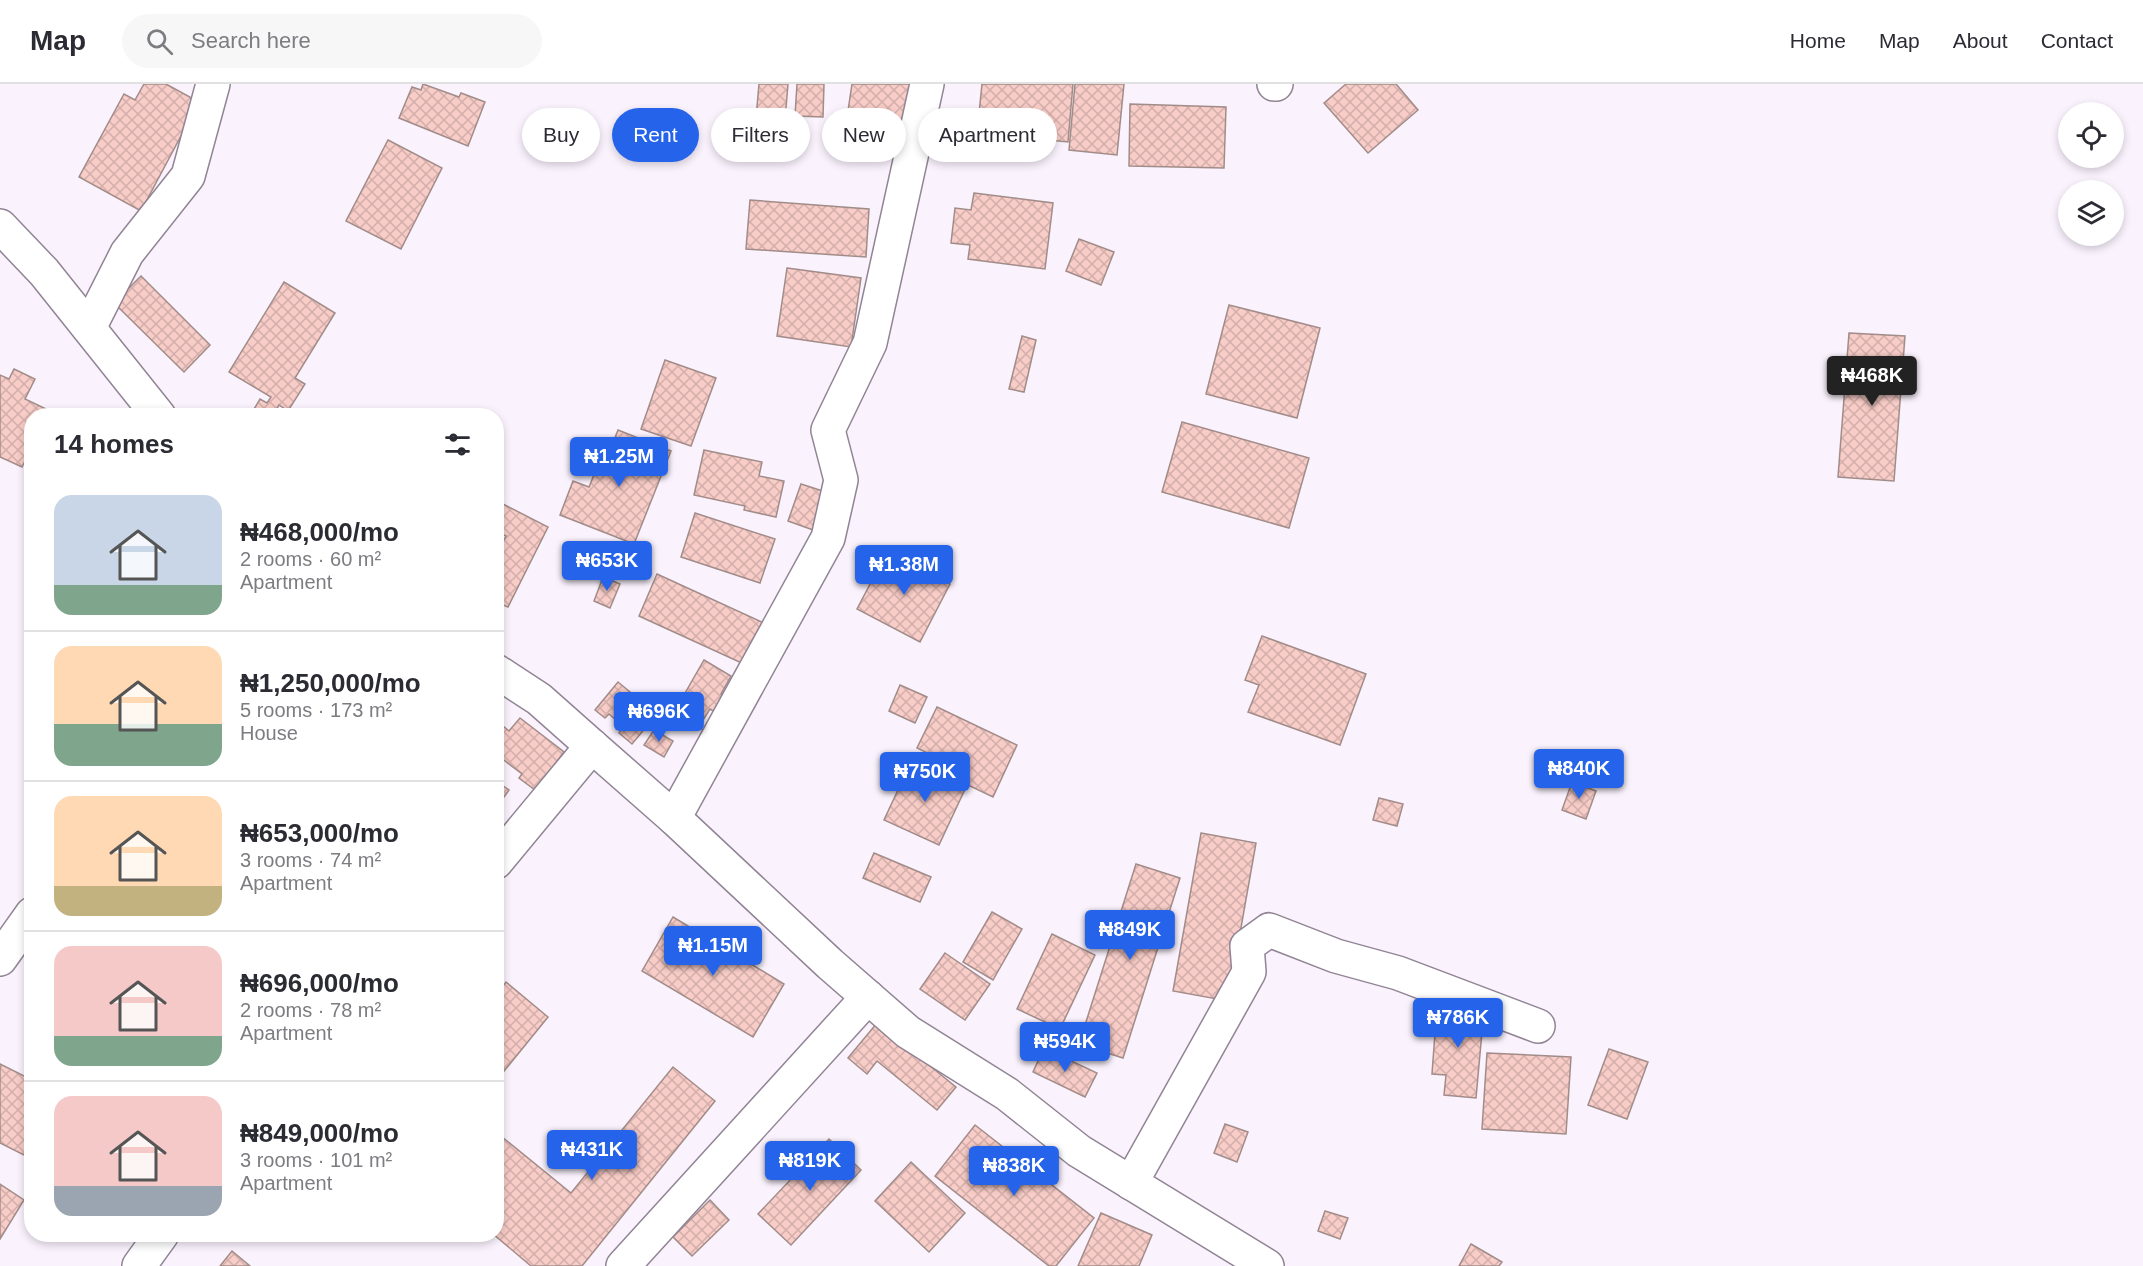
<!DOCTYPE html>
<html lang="en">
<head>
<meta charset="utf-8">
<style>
  :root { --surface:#fff; --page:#f7f7f7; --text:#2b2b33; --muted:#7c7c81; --line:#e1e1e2; --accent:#2563eb }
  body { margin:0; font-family:Helvetica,sans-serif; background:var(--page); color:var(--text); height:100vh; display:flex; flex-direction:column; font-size:22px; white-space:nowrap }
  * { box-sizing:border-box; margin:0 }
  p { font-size:20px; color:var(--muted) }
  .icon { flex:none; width:33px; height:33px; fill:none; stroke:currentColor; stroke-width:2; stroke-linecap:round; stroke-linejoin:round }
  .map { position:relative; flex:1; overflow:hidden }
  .panel { position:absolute; left:24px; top:324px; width:480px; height:834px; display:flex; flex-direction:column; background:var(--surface); border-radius:24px; box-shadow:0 3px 9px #0003 }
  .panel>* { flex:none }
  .hud { position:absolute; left:522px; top:24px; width:570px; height:54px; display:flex; gap:12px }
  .buttons { position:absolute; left:2058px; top:18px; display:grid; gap:12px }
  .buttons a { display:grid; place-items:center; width:66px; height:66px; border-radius:50%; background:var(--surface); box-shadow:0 3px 9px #0003; font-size:30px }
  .price { position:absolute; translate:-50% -51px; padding:0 14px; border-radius:6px; background:var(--accent); color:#fff; font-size:20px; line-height:39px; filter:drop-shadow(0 2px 3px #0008) }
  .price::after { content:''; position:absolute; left:50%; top:36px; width:18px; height:14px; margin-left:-9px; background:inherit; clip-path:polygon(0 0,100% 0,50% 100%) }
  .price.selected { background:#222; color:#fff }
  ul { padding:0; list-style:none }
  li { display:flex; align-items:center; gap:18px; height:150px; padding:0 30px }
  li+li { border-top:2px solid var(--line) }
  li span { display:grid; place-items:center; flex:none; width:168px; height:120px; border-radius:18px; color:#555 }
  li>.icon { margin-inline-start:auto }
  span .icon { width:72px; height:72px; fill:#fffc; stroke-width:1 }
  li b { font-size:26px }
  h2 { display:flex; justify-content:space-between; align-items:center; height:72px; padding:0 30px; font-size:26px }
  .chip { padding:0 21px; border-radius:27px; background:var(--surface); box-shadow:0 3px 9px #0003; font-size:21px; line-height:54px }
  .chip.selected { background:var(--accent); color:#fff }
  header { display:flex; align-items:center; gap:36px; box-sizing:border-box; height:84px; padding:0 30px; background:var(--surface); border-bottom:2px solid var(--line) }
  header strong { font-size:28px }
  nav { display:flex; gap:33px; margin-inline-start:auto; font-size:21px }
  .search { width:420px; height:54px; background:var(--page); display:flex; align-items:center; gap:15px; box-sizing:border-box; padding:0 21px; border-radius:33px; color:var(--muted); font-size:22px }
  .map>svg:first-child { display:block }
  .building { fill:url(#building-cross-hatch); stroke:#a28c89; stroke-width:1.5 }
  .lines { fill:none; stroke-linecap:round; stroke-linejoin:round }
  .minor-casing { stroke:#918495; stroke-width:36 }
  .minor { stroke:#fff; stroke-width:33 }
</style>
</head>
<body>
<header>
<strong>Map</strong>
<div class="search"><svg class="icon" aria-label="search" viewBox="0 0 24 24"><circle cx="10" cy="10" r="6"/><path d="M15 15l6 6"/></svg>Search here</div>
<nav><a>Home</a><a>Map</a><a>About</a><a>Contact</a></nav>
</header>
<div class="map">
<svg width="2143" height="1182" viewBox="0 0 2143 1182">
  <defs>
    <pattern id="building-cross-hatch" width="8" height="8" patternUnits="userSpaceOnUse" patternTransform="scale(1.5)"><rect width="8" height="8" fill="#f8ccc7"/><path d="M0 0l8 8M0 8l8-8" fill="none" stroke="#d3aeaa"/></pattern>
  </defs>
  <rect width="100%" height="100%" fill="#faf2fd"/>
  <!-- building -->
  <g class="building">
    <path d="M144 0H166L199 18 141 127 79 93 124 10 135 16Z"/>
    <path d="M423 0 459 13 461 9 485 18 468 62 399 34 412 3 421 6Z"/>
    <path d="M759 0H788L785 36 756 34Z"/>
    <path d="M797 0H824L823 33 795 32Z"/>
    <path d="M852 0H915L905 69 843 60Z"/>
    <path d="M982 0H1073L1068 58 977 49Z"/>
    <path d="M1075 0H1124L1117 71 1069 66Z"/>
    <path d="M1346 0H1396L1418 26 1368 69 1324 19Z"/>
    <path d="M1130 20 1226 23 1224 84 1129 82Z"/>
    <path d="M388 56 442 84 401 165 346 137Z"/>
    <path d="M974 109 1053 119 1045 185 968 175 970 161 951 159 955 124 971 126Z"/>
    <path d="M750 116 869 125 866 173 746 165Z"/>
    <path d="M1079 155 1114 168 1101 201 1066 187Z"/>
    <path d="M787 184 861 194 851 263 777 252Z"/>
    <path d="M141 192 210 261 184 288 114 219Z"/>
    <path d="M284 198 335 229 295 294 305 300 288 327 279 321 273 332H250L260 315 267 319 271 313 229 288Z"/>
    <path d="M1229 221 1320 244 1297 334 1206 310Z"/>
    <path d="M1849 249 1905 252 1894 397 1838 393Z"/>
    <path d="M1022 252 1036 256 1024 308 1009 305Z"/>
    <path d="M665 276 716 294 691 362 641 345Z"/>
    <path d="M14 285 35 295 25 315 48 326 46 332H32V363L22 383 0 373V291L9 295Z"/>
    <path d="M1182 338 1309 374 1289 444 1162 408Z"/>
    <path d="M618 346 671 367 634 460 560 431 573 397 589 403 605 364 610 366Z"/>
    <path d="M704 366 762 378 759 392 784 397 776 433 744 426 745 422 694 411Z"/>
    <path d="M801 400 829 409 816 447 788 437Z"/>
    <path d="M501 419 548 443 508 523 496 518V470L506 452 496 447V428Z"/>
    <path d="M695 429 775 455 760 499 681 473Z"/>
    <path d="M888 466 950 500 920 558 857 525Z"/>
    <path d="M657 490 764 539 746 581 639 532Z"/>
    <path d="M603 493 620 500 610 524 594 517Z"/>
    <path d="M1262 552 1366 590 1340 661 1248 628 1259 601 1245 596Z"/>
    <path d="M704 576 731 592 721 610 733 616 723 633 710 625 698 644 673 630Z"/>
    <path d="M618 598 630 608 626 611 640 623 644 619 657 630 632 660 619 649 624 643 609 630 605 634 595 626Z"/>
    <path d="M900 601 927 613 915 639 889 627Z"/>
    <path d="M937 623 1017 661 993 713 949 692 954 682 917 664Z"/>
    <path d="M520 634 564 668 535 706 519 694 522 690 496 670 497 637 509 647Z"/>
    <path d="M654 646 673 657 664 673 644 661Z"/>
    <path d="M911 678 966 703 939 761 884 736Z"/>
    <path d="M496 697 509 706 496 724Z"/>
    <path d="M1572 698 1596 707 1586 735 1562 726Z"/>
    <path d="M1379 714 1403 720 1397 742 1373 736Z"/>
    <path d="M1201 749 1256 759 1228 917 1173 907Z"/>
    <path d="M874 769 931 793 920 818 863 794Z"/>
    <path d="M1136 780 1180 794 1123 974 1079 960Z"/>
    <path d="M992 828 1022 845 993 896 963 878Z"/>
    <path d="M673 833 784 900 753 953 642 887Z"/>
    <path d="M1052 850 1095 871 1060 945 1017 925Z"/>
    <path d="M945 869 990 900 965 936 920 905Z"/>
    <path d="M506 898 548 933 496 997V911Z"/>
    <path d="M1437 922 1484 926 1476 1014 1444 1011 1446 991 1432 990Z"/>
    <path d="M877 939 956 1003 937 1026 877 977 867 990 848 974Z"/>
    <path d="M1044 964 1097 989 1085 1013 1033 988Z"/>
    <path d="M1609 965 1648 978 1627 1035 1588 1021Z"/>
    <path d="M1487 969 1571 973 1566 1050 1482 1045Z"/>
    <path d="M0 980 32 996V1075L0 1059Z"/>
    <path d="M673 983 715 1017 582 1182H531L493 1150H496V1048L571 1109Z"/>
    <path d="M1225 1040 1248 1048 1237 1078 1214 1069Z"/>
    <path d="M975 1041 1094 1134 1056 1182H1049L935 1092Z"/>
    <path d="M829 1055 861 1086 791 1161 758 1130Z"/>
    <path d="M911 1078 965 1129 929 1168 875 1117Z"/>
    <path d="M0 1100 24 1116 0 1155Z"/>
    <path d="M710 1116 729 1136 692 1172 673 1153Z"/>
    <path d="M1325 1127 1348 1134 1340 1155 1318 1147Z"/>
    <path d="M1101 1129 1152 1151 1139 1182H1078Z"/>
    <path d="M1471 1160 1502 1178 1499 1182H1459Z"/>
    <path d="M232 1167 250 1182H220Z"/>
  </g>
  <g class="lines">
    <!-- minor casing -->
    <g class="minor-casing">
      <g id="minor">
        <path d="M1274 0H1276"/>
        <path d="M0 142 44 188 159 332"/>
        <path d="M89 244 127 169 188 92 213 0"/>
        <path d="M496 587 539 615 592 662 674 734 830 880 908 948 1007 1010 1079 1067 1267 1182"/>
        <path d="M674 734 828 454 841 396 828 346 870 259 927 0"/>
        <path d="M496 778 592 662"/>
        <path d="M0 875 32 830"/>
        <path d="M1131 1099 1249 888 1247 862 1269 846 1336 872 1398 889 1538 942"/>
        <path d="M139 1182 162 1150"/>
        <path d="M623 1182 868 913"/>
      </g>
    </g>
    <!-- minor -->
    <use href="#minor" class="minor"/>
  </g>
</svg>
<div class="buttons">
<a><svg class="icon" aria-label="locate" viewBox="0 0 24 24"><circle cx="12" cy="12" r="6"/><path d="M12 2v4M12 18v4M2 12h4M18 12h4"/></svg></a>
<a><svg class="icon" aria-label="layers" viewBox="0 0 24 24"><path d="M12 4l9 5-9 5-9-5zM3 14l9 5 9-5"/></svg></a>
</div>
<b class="price selected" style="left:1872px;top:323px">₦468K</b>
<b class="price" style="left:619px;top:404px">₦1.25M</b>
<b class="price" style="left:607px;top:508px">₦653K</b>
<b class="price" style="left:904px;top:512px">₦1.38M</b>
<b class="price" style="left:659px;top:659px">₦696K</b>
<b class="price" style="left:1579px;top:716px">₦840K</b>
<b class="price" style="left:925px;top:719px">₦750K</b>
<b class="price" style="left:1130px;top:877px">₦849K</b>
<b class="price" style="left:713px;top:893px">₦1.15M</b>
<b class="price" style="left:1458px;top:965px">₦786K</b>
<b class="price" style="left:1065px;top:989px">₦594K</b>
<b class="price" style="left:592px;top:1097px">₦431K</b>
<b class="price" style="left:810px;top:1108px">₦819K</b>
<b class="price" style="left:1014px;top:1113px">₦838K</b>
<div class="hud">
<a class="chip">Buy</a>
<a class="chip selected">Rent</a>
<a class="chip">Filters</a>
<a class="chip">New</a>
<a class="chip">Apartment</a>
</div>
<section class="panel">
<h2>14 homes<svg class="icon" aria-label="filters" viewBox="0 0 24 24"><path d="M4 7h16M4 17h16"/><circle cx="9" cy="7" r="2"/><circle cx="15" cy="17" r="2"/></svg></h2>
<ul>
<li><span style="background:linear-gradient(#c9d6e8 75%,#7fa58c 0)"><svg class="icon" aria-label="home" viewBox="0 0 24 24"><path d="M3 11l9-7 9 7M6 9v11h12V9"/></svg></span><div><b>₦468,000/mo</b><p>2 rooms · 60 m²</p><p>Apartment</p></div></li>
<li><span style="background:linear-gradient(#ffd9b3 65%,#7fa58c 0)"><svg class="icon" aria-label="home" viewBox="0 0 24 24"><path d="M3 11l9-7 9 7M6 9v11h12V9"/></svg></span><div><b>₦1,250,000/mo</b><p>5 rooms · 173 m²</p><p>House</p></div></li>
<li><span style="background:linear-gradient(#ffd9b3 75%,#c2b280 0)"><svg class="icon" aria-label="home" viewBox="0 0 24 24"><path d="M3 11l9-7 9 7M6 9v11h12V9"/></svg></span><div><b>₦653,000/mo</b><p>3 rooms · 74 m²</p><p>Apartment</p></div></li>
<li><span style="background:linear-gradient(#f6c9c9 75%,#7fa58c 0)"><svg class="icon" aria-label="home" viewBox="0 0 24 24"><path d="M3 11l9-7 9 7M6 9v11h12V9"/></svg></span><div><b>₦696,000/mo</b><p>2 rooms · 78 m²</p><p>Apartment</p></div></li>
<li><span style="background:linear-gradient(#f6c9c9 75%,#9aa5b1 0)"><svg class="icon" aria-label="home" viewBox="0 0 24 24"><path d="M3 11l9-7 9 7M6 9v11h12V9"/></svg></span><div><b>₦849,000/mo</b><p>3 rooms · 101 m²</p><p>Apartment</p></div></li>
</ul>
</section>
</div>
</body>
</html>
